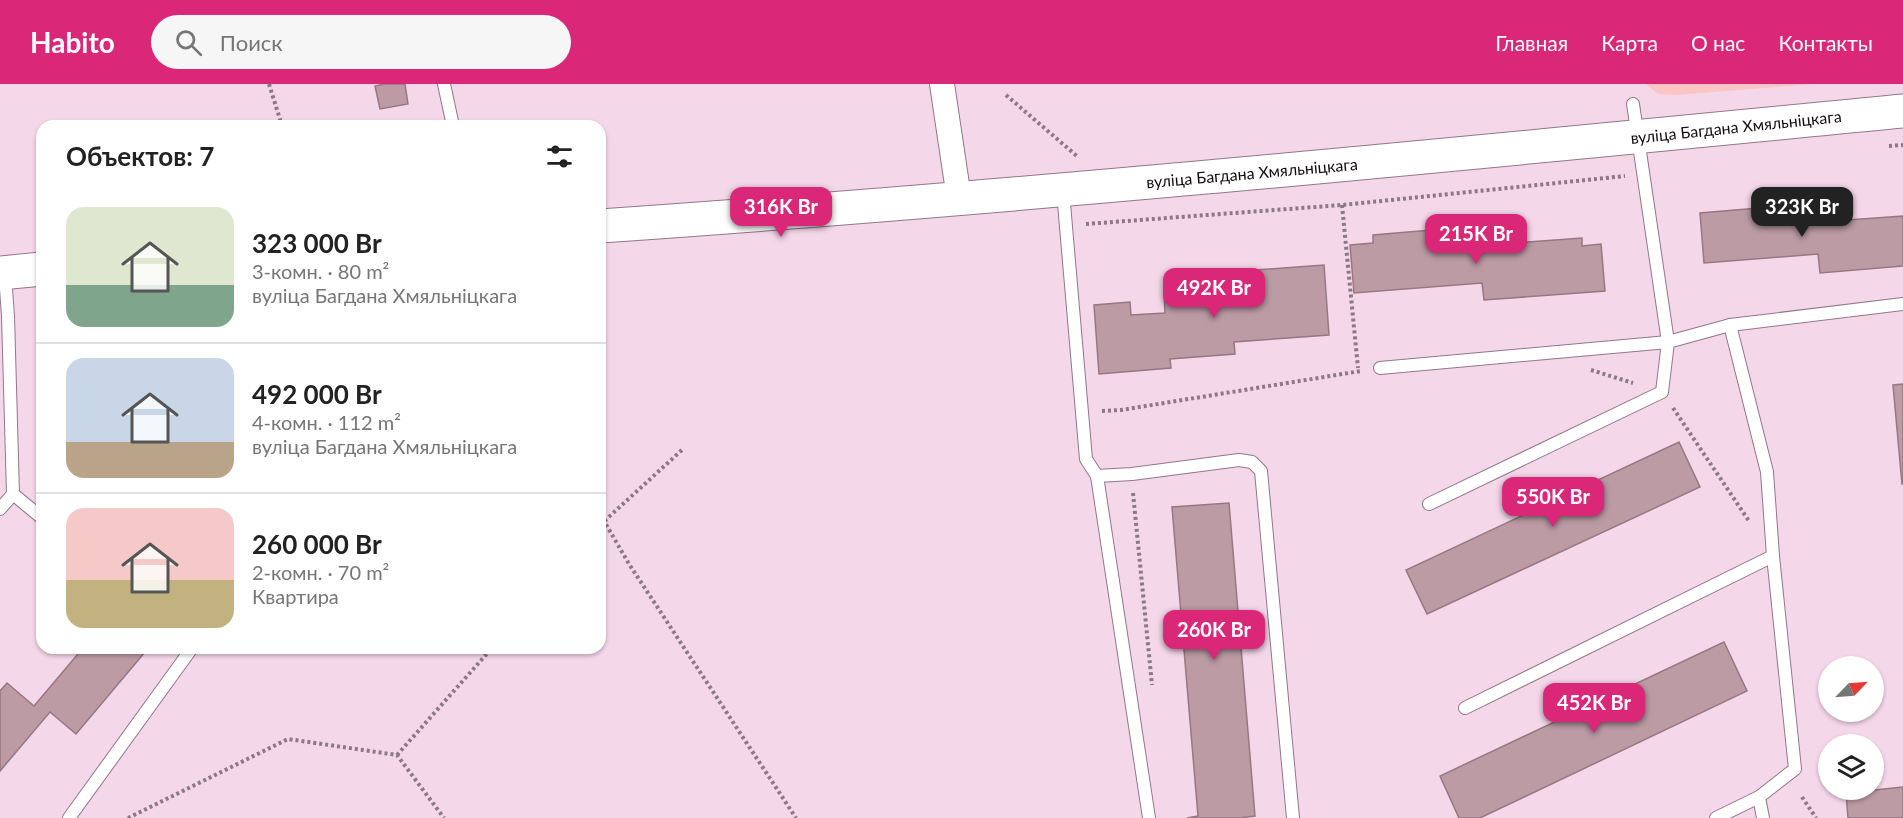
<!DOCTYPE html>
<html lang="ru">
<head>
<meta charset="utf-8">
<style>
  :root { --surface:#fff; --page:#f6f6f6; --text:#222; --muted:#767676; --line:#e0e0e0; --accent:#db2777 }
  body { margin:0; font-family:Lato,sans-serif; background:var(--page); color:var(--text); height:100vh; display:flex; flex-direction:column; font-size:22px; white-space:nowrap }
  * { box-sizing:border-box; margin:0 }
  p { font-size:20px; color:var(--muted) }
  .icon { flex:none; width:33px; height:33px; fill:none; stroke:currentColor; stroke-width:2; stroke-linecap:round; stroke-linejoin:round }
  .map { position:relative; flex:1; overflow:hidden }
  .drawer { position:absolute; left:36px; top:36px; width:570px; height:534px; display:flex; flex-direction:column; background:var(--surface); border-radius:18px; box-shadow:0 2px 4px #0004 }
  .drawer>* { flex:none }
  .needle { width:39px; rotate:65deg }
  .fabs { position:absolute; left:1818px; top:572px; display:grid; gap:12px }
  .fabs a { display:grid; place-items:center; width:66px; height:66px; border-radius:50%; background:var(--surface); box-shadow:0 2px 4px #0004; font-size:30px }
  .price { position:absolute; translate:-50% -51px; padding:0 14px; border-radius:12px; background:var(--accent); color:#fff; font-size:20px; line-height:39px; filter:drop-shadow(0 2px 3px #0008) }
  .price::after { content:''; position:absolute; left:50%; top:36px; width:18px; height:14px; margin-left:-9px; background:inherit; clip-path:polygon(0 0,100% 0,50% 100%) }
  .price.on { background:#222; color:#fff }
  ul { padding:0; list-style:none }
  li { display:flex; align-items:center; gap:18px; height:150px; padding:0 30px }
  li+li { border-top:2px solid var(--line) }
  li span { display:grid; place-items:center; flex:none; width:168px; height:120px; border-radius:18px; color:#555 }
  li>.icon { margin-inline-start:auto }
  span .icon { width:72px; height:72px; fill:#fffc; stroke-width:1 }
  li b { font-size:26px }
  h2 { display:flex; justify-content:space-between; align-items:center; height:72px; padding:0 30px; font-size:26px }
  header { display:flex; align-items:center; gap:36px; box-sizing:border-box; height:84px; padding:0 30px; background:var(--accent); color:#fff }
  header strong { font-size:28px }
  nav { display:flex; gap:33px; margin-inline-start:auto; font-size:21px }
  .search { width:420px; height:54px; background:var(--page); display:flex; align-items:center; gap:15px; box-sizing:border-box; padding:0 21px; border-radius:33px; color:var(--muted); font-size:22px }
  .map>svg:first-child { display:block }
  .green { fill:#fbc4c5 }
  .building { fill:#bc9ba5; stroke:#977781; stroke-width:1.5 }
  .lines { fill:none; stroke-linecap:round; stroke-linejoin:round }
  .lane-casing { stroke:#927788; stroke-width:14 }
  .street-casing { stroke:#927788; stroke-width:26 }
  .secondary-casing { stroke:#927788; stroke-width:35 }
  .path { stroke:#8d7885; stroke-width:4; stroke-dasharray:3 3; stroke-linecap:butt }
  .lane { stroke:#fff; stroke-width:12 }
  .street { stroke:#fff; stroke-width:24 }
  .secondary { stroke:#fff; stroke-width:33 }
  .labels { text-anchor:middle; stroke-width:6; stroke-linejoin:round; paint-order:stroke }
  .street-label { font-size:16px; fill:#140a10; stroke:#fff }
</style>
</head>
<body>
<header>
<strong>Habito</strong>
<div class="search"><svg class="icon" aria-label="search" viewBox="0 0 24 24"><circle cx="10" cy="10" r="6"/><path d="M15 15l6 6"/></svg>Поиск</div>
<nav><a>Главная</a><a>Карта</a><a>О нас</a><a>Контакты</a></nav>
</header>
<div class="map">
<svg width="1903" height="734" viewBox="0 0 1903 734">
  <rect width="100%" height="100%" fill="#f5d7ea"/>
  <!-- green -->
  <path class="green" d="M1646 0H1813L1675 11 1658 10Z"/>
  <!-- building -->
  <g class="building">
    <path d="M384 0H405L408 20 380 25 375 2Z"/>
    <path d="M1818 119 1820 138 1903 132V182L1820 189 1818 170 1704 179 1700 129Z"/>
    <path d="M1455 144V153L1478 151 1480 169 1503 167 1502 160 1582 154V162L1601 160 1605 207 1484 216 1482 199 1354 209 1350 161 1373 159V151Z"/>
    <path d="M1324 181 1329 251 1234 258 1235 270 1170 275 1171 284 1099 290 1094 221 1130 218 1131 231 1165 229 1164 206 1230 201 1229 188Z"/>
    <path d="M1903 300V400H1902L1893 301Z"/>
    <path d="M1679 358 1700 403 1427 530 1406 486Z"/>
    <path d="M1229 419 1255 732 1240 734H1187L1198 732 1172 423Z"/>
    <path d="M1724 558 1747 607 1480 734H1459L1440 692Z"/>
    <path d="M83 564H140L145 568 76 650 50 628 0 687V607L7 599 34 622Z"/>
    <path d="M1903 703V734H1848L1846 709Z"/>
  </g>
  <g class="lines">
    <!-- lane casing -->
    <g class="lane-casing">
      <g id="lane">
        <path d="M444 0 453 42"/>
        <path d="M1063 108 1086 375 1097 392 1132 390 1239 376 1252 378 1261 387 1293 734"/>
        <path d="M1380 284 1668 258 1730 241 1903 220"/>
        <path d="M1097 392 1149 734"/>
        <path d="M13 410 42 434"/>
        <path d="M1429 420 1662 308 1668 258 1633 20"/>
        <path d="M0 425 13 410 8 232 5 191"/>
        <path d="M1465 624 1773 472"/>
        <path d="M1759 713 1763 734"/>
        <path d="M69 734 192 564"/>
        <path d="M1716 734 1759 713 1795 685 1773 472 1767 388 1730 241"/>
      </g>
    </g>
    <!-- street casing -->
    <g class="street-casing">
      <path id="street" d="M942 0 959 114"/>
    </g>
    <!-- secondary casing -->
    <g class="secondary-casing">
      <g id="secondary">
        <path d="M600 142C1035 112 1469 69 1903 27"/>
        <path d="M0 189 42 185"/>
      </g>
    </g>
    <!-- path -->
    <g class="path">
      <path d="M269 0 282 42"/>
      <path d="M1006 11 1078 73"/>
      <path d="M1889 62 1903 61"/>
      <path d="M1342 121 1358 284"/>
      <path d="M1086 140 1342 121 1625 92"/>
      <path d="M1591 286 1633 299"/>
      <path d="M1673 324 1749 437"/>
      <path d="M1102 327 1121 326 1361 287"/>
      <path d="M1133 409 1152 601"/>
      <path d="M600 430 629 480 796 734"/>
      <path d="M600 441 683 365"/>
      <path d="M397 671 492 564"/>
      <path d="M1802 713 1816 734"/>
      <path d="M128 734 288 655 397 671 444 734"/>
    </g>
    <!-- lane -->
    <use href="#lane" class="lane"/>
    <!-- street -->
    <use href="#street" class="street"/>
    <!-- secondary -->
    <use href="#secondary" class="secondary"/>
  </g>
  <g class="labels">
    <!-- street labels -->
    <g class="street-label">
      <text transform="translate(1736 43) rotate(-6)" y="6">вуліца Багдана Хмяльніцкага</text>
      <text transform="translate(1252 89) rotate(-5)" y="6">вуліца Багдана Хмяльніцкага</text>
    </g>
  </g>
</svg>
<div class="fabs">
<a><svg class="needle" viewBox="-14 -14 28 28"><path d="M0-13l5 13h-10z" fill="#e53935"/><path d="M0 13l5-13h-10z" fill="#767676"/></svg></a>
<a><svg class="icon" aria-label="layers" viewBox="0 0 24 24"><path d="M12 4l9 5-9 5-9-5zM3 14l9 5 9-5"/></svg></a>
</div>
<b class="price" style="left:781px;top:154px">316K Br</b>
<b class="price on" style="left:1802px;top:154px">323K Br</b>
<b class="price" style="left:1476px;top:181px">215K Br</b>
<b class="price" style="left:1214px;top:235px">492K Br</b>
<b class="price" style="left:1553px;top:444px">550K Br</b>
<b class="price" style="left:1214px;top:577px">260K Br</b>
<b class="price" style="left:1594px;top:650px">452K Br</b>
<section class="drawer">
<h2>Объектов: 7<svg class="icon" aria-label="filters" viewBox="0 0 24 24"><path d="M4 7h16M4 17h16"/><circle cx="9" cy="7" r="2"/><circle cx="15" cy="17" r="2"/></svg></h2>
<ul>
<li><span style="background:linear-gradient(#dfe7d0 65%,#7fa58c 0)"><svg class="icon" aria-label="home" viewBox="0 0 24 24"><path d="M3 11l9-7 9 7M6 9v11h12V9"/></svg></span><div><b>323 000 Br</b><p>3-комн. · 80 m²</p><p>вуліца Багдана Хмяльніцкага</p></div></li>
<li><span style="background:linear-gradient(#c9d6e8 70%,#b9a48a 0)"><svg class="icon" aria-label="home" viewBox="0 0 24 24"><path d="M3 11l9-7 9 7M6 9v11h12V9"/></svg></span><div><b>492 000 Br</b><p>4-комн. · 112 m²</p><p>вуліца Багдана Хмяльніцкага</p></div></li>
<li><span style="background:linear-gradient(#f6c9c9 60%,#c2b280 0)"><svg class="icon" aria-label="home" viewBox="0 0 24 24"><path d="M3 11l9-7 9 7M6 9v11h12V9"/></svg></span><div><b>260 000 Br</b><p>2-комн. · 70 m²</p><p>Квартира</p></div></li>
</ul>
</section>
</div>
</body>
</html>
